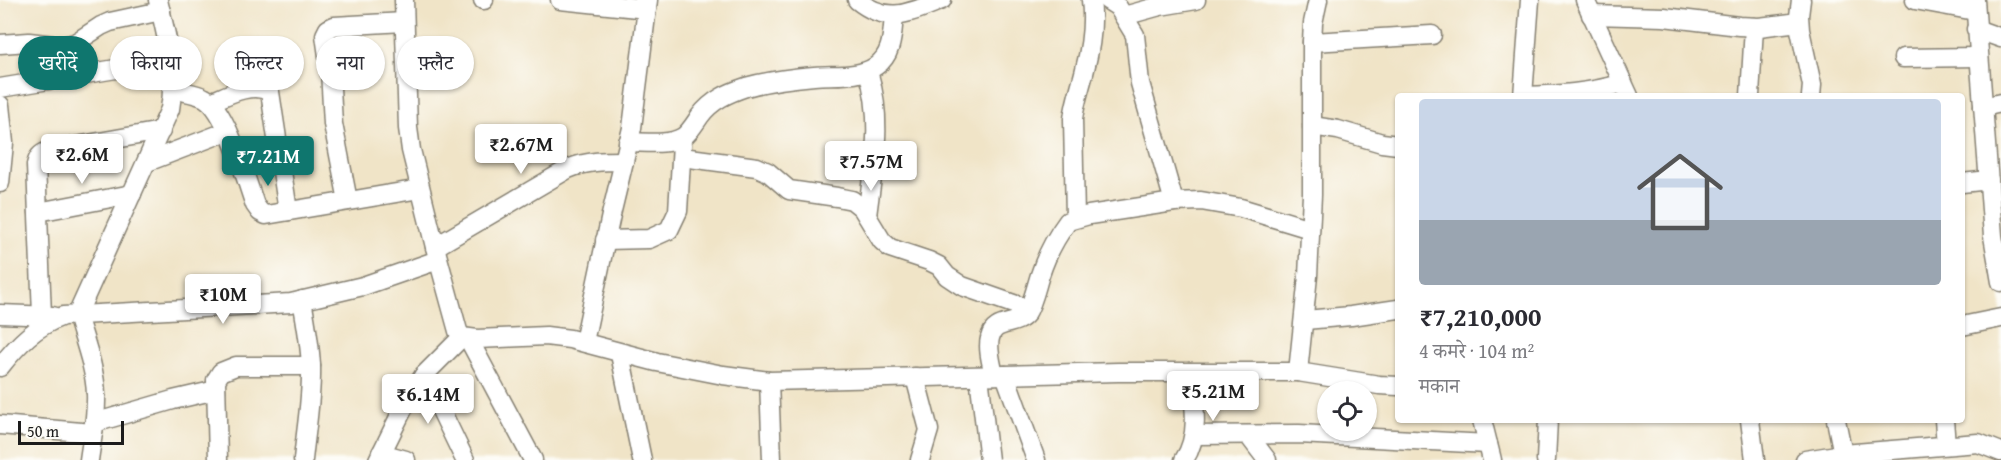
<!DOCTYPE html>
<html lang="hi">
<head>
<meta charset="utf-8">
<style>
  :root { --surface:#fff; --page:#f7f7f7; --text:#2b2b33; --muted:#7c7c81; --accent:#0f766e }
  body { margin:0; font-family:"Gentium Book Plus","Noto Serif Devanagari",serif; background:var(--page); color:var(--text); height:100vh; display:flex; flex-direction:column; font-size:22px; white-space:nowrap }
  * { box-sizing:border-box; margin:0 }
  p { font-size:20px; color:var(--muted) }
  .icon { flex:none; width:33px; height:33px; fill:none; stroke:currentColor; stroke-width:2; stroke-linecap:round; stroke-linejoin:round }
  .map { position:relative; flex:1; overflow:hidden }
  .details { position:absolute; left:1395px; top:93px; width:570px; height:330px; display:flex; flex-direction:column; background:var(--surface); border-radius:6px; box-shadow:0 2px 4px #0004 }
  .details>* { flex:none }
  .banner { position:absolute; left:18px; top:36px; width:570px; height:54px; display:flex; gap:12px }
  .buttons { position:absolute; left:1317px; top:381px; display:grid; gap:12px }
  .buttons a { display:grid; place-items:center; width:60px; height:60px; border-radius:50%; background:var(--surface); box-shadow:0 2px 4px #0004; font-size:30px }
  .scale { position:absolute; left:18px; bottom:15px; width:106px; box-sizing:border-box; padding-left:6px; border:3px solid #1c1c1c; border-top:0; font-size:16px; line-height:21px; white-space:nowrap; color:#1c1c1c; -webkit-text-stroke:4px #fdfcf7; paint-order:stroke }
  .price { position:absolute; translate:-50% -51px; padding:0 14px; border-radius:6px; background:#fff; color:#222; font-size:20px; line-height:39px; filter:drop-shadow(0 2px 3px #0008) }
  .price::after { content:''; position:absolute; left:50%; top:36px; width:18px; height:14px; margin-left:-9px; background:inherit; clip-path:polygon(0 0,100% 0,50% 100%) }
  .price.on { background:var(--accent); color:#fff }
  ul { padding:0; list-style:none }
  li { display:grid; align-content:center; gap:12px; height:318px; padding:0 24px }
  li span { display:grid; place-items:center; height:186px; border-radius:6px; color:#555 }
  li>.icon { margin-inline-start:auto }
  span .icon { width:108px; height:108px; fill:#fffc; stroke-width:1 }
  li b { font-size:26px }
  .chip { padding:0 21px; border-radius:27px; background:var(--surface); box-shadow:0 2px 4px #0004; font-size:21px; line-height:54px }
  .chip.on { background:var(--accent); color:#fff }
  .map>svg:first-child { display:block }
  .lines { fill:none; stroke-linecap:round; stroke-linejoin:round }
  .minor-casing { stroke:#868072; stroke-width:21 }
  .minor { stroke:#fff; stroke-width:18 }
</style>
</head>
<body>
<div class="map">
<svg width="2001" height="460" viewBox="0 0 2001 460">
  <rect width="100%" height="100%" fill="#fdfcf7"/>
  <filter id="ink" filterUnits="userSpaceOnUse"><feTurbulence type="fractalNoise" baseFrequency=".0167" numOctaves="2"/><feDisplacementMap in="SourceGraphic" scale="12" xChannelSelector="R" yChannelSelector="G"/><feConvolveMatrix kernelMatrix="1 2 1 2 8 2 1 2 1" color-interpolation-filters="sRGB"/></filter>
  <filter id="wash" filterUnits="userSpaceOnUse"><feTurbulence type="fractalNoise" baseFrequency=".008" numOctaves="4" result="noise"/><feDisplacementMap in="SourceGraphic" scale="24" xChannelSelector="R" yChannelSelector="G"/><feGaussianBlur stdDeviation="1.35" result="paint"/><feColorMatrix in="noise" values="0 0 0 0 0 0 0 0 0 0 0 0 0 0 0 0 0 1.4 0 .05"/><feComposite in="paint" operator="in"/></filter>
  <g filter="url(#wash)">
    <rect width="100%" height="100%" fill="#f0e4c7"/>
  </g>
  <g filter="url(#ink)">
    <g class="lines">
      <!-- minor casing -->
      <g class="minor-casing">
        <g id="minor">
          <path d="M404 0 408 128 411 150 435 247 458 331 462 337 477 339 546 336 570 339 657 362 723 375 769 381 1118 372H1298L1379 385 1398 386"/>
          <path d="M483 0H484"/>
          <path d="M560 0 647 9"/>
          <path d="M857 0C888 25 909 13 942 0"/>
          <path d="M1107 0 1118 7 1135 35 1140 83 1174 202"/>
          <path d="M1585 0 1629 96"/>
          <path d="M1801 0 1799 16 1800 30 1812 85 1811 96"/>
          <path d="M1915 0 1975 11"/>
          <path d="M1975 0 1993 236 2001 282"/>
          <path d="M1591 15 1664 17 1739 26 1759 27 1799 22"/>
          <path d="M1124 16 1160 6 1196 0"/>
          <path d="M1976 29 2001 38"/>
          <path d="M1312 42 1432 35"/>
          <path d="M0 44 29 42 63 46 75 43 101 26 110 22 161 11"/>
          <path d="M1903 58 1978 57"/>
          <path d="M0 88 171 60"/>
          <path d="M173 89C183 92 196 93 205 98 227 111 246 180 255 205L260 212 266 215 420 189"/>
          <path d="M1523 96 1530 0"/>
          <path d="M1524 96C1558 95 1590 93 1623 83"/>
          <path d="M1750 96 1754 27"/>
          <path d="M211 102C227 95 253 81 270 92L288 211"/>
          <path d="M0 105 4 143 0 183"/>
          <path d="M1983 107 2001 103"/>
          <path d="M1312 126 1338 130 1382 143 1398 145"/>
          <path d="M628 142C645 142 668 146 683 137 690 132 695 123 700 116 712 100 728 93 746 87 768 81 791 78 814 76 834 74 859 78 876 66 893 54 892 34 894 16"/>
          <path d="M682 157 757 167 768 172 789 190 837 197 852 200 862 208 882 241 890 248 929 261 939 266 947 276 962 286 1028 309"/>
          <path d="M147 162 228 131"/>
          <path d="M1962 183 1989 180"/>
          <path d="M348 201 333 124 330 70 325 35 328 29 334 26 404 22"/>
          <path d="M38 212 132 194"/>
          <path d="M867 216C873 164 884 123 868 71"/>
          <path d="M1075 218 1073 119C1075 102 1081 86 1085 69 1091 46 1094 24 1091 0"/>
          <path d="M605 240 649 239 669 230 678 211 682 144"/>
          <path d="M435 247 568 169C587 161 603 161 624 161"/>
          <path d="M302 300C306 322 310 344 311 366 312 398 306 429 303 460"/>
          <path d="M0 314 53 316"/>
          <path d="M42 315 36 165C38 157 40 154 48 151L161 131"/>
          <path d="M1305 320 1351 316 1398 309"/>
          <path d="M1962 326 2001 318"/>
          <path d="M468 338 533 460"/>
          <path d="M584 342 611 215 632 128 648 0"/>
          <path d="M620 354 642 460"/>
          <path d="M0 367C18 344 36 326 63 316L291 303 363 286 438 260"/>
          <path d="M1298 372 1308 276 1312 195V42L1313 23 1318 0"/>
          <path d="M424 375 465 460"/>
          <path d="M994 375C992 365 987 349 990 338 994 319 1016 327 1026 314 1033 303 1036 287 1040 275 1046 256 1056 237 1068 221L1089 215 1174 202 1201 201 1241 208 1310 229"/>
          <path d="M1005 375 1036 460"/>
          <path d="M979 376 989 460"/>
          <path d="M915 377 929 430 920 460"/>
          <path d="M769 381 772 460"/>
          <path d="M1482 420 1492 460"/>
          <path d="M1750 420 1755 460"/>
          <path d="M1836 420 1843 454"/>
          <path d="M1944 420 1946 445"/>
          <path d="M94 423 173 400 216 390"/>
          <path d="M0 425 93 433"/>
          <path d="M1194 435 1299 434 1488 444"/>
          <path d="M1248 435 1267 460"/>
          <path d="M381 453 406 460"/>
          <path d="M89 460C92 438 97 416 96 394 95 367 84 340 77 315L170 109C177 72 166 35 158 0"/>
          <path d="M218 460 216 380 221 372 236 366H311"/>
          <path d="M378 460 407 401 424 375 462 337"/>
          <path d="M1184 460C1201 434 1194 401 1190 372"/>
          <path d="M1546 460 1548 420"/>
          <path d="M1805 460 1843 454 1978 443 2001 452"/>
        </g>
      </g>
      <!-- minor -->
      <use href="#minor" class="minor"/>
    </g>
  </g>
</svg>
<div class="buttons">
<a><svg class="icon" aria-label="locate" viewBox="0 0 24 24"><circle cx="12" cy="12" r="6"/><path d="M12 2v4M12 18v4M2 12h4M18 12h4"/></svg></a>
</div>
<div class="scale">50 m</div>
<b class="price" style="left:521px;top:175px">₹2.67M</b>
<b class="price" style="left:82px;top:185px">₹2.6M</b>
<b class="price on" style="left:268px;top:187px">₹7.21M</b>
<b class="price" style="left:871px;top:192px">₹7.57M</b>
<b class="price" style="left:223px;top:325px">₹10M</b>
<b class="price" style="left:1213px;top:422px">₹5.21M</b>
<b class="price" style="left:428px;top:425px">₹6.14M</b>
<div class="banner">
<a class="chip on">खरीदें</a>
<a class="chip">किराया</a>
<a class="chip">फ़िल्टर</a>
<a class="chip">नया</a>
<a class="chip">फ़्लैट</a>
</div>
<section class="details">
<ul>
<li><span style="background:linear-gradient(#c9d6e8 65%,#9aa5b1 0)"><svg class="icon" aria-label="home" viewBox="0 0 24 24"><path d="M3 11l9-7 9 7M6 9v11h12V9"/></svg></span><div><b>₹7,210,000</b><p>4 कमरे · 104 m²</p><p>मकान</p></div></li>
</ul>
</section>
</div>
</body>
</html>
